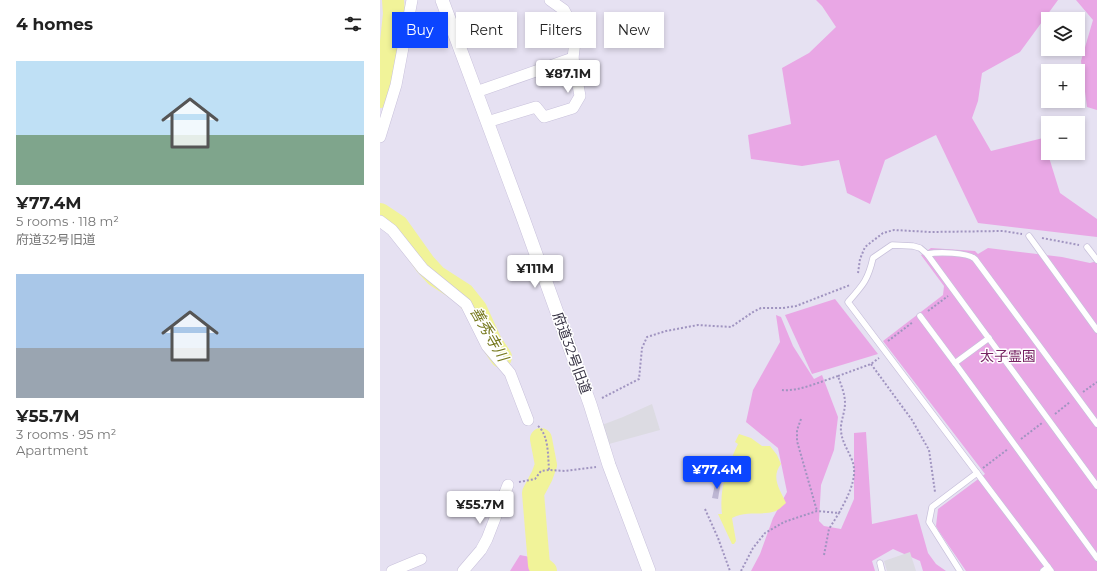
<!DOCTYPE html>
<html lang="en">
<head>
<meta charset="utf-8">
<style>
  :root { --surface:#fff; --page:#f6f6f6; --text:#222; --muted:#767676; --accent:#0b45ff }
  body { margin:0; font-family:Montserrat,"Noto Sans JP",sans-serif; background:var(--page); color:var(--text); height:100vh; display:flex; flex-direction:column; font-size:15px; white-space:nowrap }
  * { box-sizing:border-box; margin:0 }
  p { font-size:13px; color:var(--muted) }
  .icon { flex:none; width:22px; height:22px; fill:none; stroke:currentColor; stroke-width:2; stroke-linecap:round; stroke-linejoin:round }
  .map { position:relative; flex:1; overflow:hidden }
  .panel { display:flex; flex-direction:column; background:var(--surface); width:380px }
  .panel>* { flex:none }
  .banner { position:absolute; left:12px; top:12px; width:380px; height:36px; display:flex; gap:8px }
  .controls { position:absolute; left:661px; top:12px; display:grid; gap:8px }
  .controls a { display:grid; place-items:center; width:44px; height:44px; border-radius:0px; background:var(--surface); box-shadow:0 2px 6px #0003; font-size:20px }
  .price { position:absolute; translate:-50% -34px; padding:0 9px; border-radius:4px; background:#fff; color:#222; font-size:13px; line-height:26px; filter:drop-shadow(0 1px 2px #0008) }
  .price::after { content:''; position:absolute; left:50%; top:24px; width:12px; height:9px; margin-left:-6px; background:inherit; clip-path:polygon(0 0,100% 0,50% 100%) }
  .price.on { background:var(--accent); color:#fff }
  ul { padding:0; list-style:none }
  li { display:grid; align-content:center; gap:8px; height:212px; padding:0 16px }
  li span { display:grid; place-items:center; height:124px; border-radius:0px; color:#555 }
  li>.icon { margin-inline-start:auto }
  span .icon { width:72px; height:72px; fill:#fffc; stroke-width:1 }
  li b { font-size:17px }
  h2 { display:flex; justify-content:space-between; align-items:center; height:48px; padding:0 16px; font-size:17px }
  .pill { padding:0 14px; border-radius:0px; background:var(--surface); box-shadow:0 2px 6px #0003; font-size:14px; line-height:36px }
  .pill.on { background:var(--accent); color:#fff }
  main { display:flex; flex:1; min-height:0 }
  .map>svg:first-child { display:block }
  .green { fill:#e9a7e5 }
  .parking { fill:#dcdbe2 }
  .water { fill:#f1f399 }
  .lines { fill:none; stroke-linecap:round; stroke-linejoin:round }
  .river { stroke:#f1f399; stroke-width:22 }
  .building { fill:#bdb6d3 }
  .service-casing { stroke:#c8c1db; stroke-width:7 }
  .minor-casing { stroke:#c8c1db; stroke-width:12 }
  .tertiary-casing { stroke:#c8c1db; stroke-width:14 }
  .path { stroke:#a094c0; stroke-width:2; stroke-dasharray:2 2; stroke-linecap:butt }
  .service { stroke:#fff; stroke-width:5.5 }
  .minor { stroke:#fff; stroke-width:11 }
  .tertiary { stroke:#fff; stroke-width:13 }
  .labels { text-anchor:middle; stroke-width:3; stroke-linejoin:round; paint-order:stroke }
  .street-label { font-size:14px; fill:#363243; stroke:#fff }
  .park-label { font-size:14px; fill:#772463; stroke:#fff }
  .water-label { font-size:15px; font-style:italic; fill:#777a1f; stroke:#fff }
</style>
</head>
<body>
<main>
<section class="panel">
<h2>4 homes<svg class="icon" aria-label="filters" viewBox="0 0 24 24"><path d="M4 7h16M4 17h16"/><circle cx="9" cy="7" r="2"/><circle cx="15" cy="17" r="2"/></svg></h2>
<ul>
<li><span style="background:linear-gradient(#bfe0f5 60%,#7fa58c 0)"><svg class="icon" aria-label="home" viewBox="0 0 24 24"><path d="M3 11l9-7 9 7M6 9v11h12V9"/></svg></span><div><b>¥77.4M</b><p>5 rooms · 118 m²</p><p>府道32号旧道</p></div></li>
<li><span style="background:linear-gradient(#a9c7e8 60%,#9aa5b1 0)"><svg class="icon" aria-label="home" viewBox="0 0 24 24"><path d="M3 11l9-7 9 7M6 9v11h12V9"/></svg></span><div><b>¥55.7M</b><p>3 rooms · 95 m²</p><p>Apartment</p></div></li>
</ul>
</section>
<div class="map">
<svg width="717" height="571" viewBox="0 0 717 571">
  <rect width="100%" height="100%" fill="#e6e1f2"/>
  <!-- green -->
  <g class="green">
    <path d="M436 0H678L640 52 602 73 598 101 592 118 611 151 663 138 680 193 717 219V237L598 223 556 135 505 160 490 204 467 193 459 160 422 166 371 159 368 135 411 124 402 68 429 53 456 27 442 6Z"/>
    <path d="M696 0H717V110L707 107 701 61 713 20Z"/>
    <path d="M551 248 595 251 598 254 608 248 682 257 710 263 717 261V571H586L558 530 556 526 558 509 605 474 503 341 563 295 564 286 541 255Z"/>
    <path d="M455 299 498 354 432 374 405 315Z"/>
    <path d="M396 315 401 317 413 346 434 379 442 375 458 417 454 450 441 485 439 521 444 526 461 529 474 499V433L486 432 492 524 537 514 548 553 556 564 566 571H543L540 561 513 549 492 561 495 571H371L380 554 393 518 407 492 398 448 366 422 373 390 400 342Z"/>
    <path d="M140 555 150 557 163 571H130Z"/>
  </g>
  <!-- parking -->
  <g class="parking">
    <path d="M272 404 280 430 229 444 222 425 243 417Z"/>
    <path d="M530 552 536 571H507L504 561Z"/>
  </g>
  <!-- water -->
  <path class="water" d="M359 434 371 438 382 446H390L397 455 401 464C390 478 401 491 406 503 402 506 400 509 396 511 381 516 366 510 352 518L356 541 354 544H352L338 514H342C339 489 347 467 358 444L355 442Z"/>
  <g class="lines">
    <!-- river -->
    <g class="river">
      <path d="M0 97 9 60 14 14 13 0"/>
      <path d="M0 214 18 226 45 264 56 276 84 294 96 309 111 342 121 357"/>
      <path d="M161 439 166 465 162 476 153 493 159 565 166 571"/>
    </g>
  </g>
  <!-- building -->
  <path class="building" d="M336 480 341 481 338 499 332 498Z"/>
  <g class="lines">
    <!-- service casing -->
    <g class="service-casing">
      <g id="service">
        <path d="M649 236 717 330"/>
        <path d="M707 247 717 260"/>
        <path d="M547 254C558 252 587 252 595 259L717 424"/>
        <path d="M540 316 575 363"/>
        <path d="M609 338 575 363 717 558"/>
        <path d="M597 473 468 302C483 285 488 280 493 258L512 245 533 246 540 248 547 254 717 486"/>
        <path d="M500 563 502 571"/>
        <path d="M580 571 549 522 552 507 597 473 671 571"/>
        <path d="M663 571 668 567"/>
      </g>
    </g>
    <!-- minor casing -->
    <g class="minor-casing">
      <g id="minor">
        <path d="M96 92 193 58"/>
        <path d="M107 122 156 107 164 117 193 108 200 96 193 58 196 33 184 10 170 0"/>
        <path d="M0 137 16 85 32 0"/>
        <path d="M0 221 12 230 43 269 86 304 107 346 130 373 148 420"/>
        <path d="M12 571 41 559"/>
        <path d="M83 571 101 550 107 539 128 485"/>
      </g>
    </g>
    <!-- tertiary casing -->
    <g class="tertiary-casing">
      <path id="tertiary" d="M62 0 143 218 210 404 229 465 269 571"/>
    </g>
    <!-- path -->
    <g class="path">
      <path d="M662 238 699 245"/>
      <path d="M478 273 480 259 485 247 503 233 514 230 550 232 623 231 642 234"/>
      <path d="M548 311 568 296"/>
      <path d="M508 341 533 322"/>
      <path d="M491 364 532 420 549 450 555 492"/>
      <path d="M458 376 491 364 499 358"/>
      <path d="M703 392 717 382"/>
      <path d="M222 398 259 379 262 348 267 337 286 331 318 325 351 327 373 312 381 308H403L416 306 470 285"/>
      <path d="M675 414 690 402"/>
      <path d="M421 419 417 430V441L437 511"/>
      <path d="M158 426C169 435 168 458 169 470L185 471 216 467"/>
      <path d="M641 439 662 423"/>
      <path d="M603 468 628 449"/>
      <path d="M139 482 155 479 161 471 169 470"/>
      <path d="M325 509 338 538 350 571"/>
      <path d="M444 555 449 529 459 513"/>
      <path d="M361 571 373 548 385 533 404 522 437 511 459 513C467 498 479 477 472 460 468 450 462 442 461 431 460 422 465 413 465 403 465 394 461 385 458 376 442 381 418 392 402 390"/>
    </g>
    <!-- service -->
    <use href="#service" class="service"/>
    <!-- minor -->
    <use href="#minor" class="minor"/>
    <!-- tertiary -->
    <use href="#tertiary" class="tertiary"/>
  </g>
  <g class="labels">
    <!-- street labels -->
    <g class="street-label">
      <text transform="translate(192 353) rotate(70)" y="5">府道32号旧道</text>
    </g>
    <!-- park labels -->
    <g class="park-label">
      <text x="628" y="361">太子霊園</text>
    </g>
    <!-- water labels -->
    <g class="water-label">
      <text transform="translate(109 334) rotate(60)" y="5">善秀寺川</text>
    </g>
  </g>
</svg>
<div class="controls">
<a><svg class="icon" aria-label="layers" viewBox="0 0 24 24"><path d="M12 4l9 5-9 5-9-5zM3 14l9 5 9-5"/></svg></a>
<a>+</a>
<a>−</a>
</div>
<b class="price" style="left:188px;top:94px">¥87.1M</b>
<b class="price" style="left:155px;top:289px">¥111M</b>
<b class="price on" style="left:337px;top:490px">¥77.4M</b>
<b class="price" style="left:100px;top:525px">¥55.7M</b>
<div class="banner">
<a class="pill on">Buy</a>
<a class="pill">Rent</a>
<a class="pill">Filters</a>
<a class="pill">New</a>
</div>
</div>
</main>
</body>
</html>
